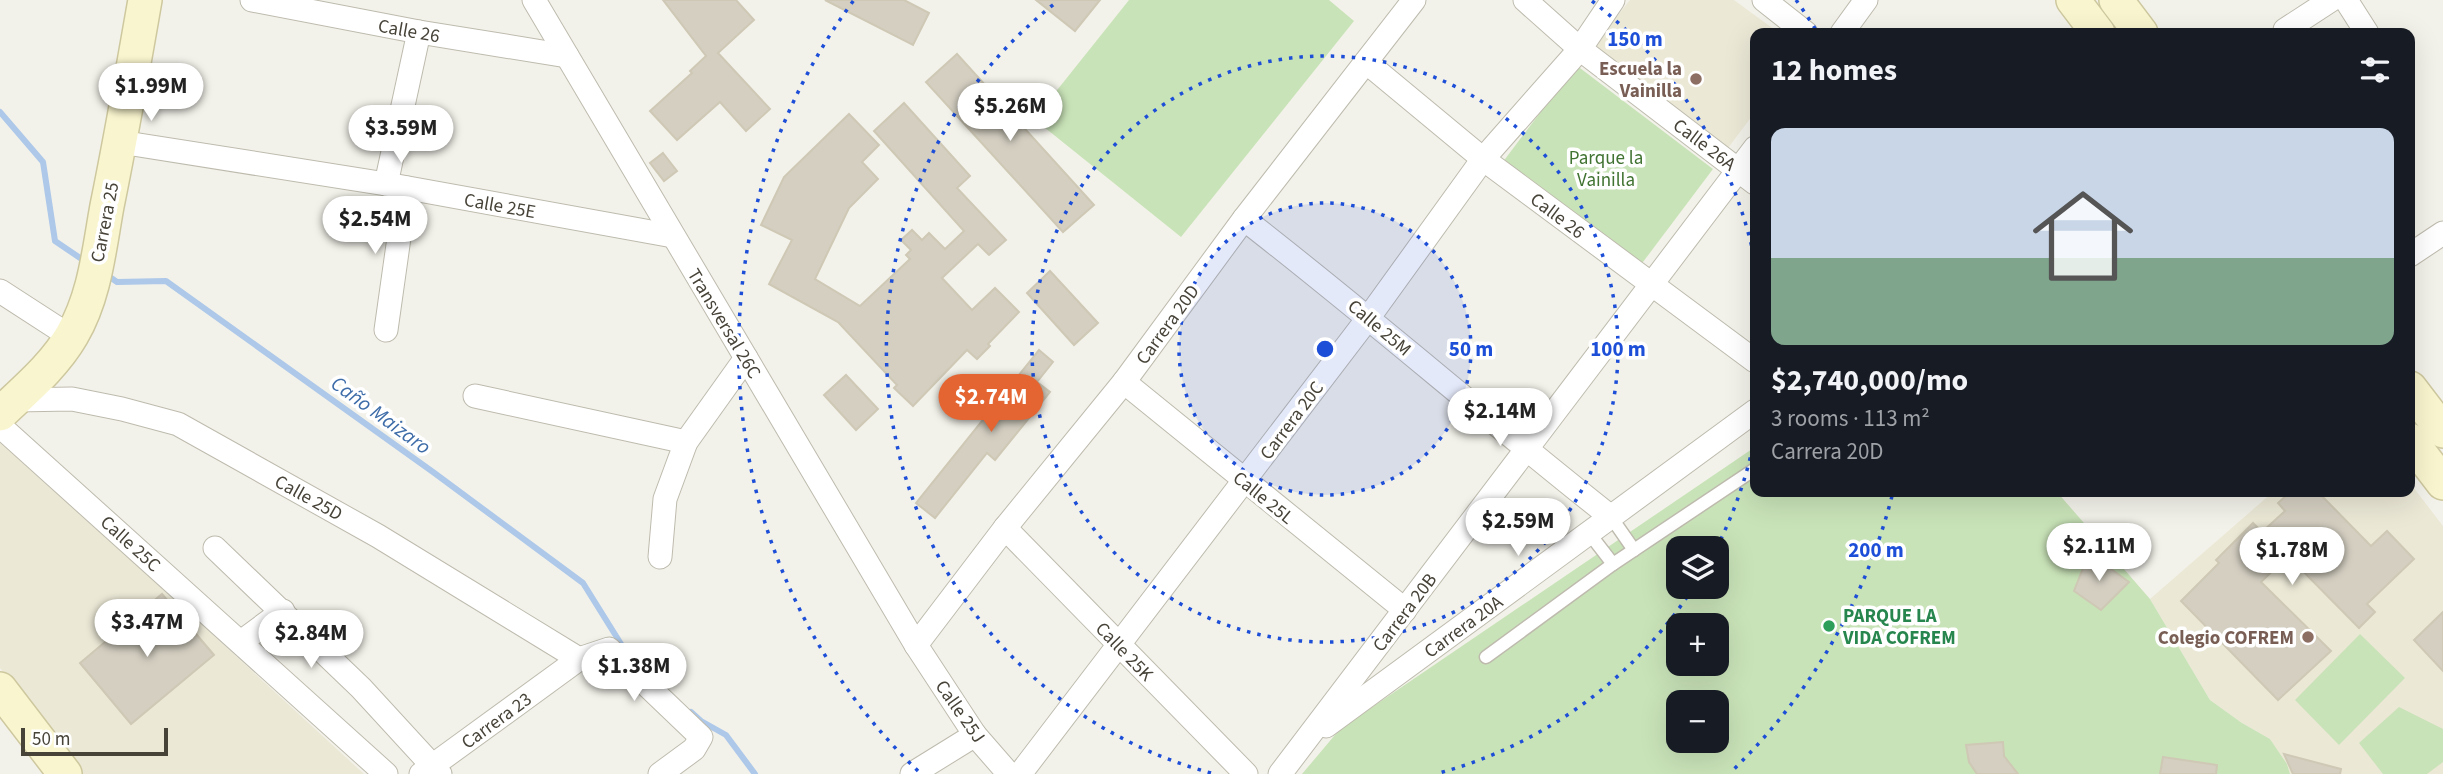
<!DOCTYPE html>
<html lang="en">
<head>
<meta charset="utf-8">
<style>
  :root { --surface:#171b24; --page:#20242c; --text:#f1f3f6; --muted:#9ea1a6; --line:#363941; --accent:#e46531 }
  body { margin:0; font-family:"Source Sans 3",sans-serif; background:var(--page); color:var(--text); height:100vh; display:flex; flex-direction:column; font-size:26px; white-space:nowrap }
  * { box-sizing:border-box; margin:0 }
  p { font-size:23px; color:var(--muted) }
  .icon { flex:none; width:38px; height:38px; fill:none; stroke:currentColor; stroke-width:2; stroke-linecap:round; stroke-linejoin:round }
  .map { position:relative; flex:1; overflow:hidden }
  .side { position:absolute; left:1750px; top:28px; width:665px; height:469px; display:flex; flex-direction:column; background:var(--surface); border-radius:14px; box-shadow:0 7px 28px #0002 }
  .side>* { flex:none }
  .tools { position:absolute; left:1666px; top:536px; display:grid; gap:14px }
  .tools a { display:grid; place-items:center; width:63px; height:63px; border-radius:14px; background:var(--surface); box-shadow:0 7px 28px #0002; font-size:35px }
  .scale { position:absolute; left:21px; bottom:18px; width:147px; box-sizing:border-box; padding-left:7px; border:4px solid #474339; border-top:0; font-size:19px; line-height:24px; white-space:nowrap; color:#474339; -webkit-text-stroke:5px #fff; paint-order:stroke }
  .price { position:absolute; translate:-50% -60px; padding:0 16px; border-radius:24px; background:#fff; color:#222; font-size:23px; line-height:46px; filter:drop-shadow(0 2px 4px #0008) }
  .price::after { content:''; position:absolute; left:50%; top:42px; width:21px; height:16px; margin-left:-10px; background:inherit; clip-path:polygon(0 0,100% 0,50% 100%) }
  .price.active { background:var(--accent); color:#fff }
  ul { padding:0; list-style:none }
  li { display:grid; align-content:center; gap:14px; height:371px; padding:0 21px }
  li+li { border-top:2px solid var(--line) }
  li span { display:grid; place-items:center; height:217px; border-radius:14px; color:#555 }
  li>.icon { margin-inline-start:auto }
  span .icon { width:126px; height:126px; fill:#fffc; stroke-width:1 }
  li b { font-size:30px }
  h2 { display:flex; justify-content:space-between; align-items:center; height:84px; padding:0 21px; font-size:30px }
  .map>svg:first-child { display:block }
  .education { fill:#ebe8d6 }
  .green { fill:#c9e3b8; fill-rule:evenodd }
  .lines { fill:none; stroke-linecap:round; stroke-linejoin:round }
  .stream { stroke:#adc8e9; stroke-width:6 }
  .building { fill:#d4cfc1; stroke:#cec8b5; stroke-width:2 }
  .lane-casing { stroke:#bebbae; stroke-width:15 }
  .street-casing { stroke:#bebbae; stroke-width:25 }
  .secondary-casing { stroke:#cec89f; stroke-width:36 }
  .lane { stroke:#fff; stroke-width:12 }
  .street { stroke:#fff; stroke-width:23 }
  .secondary { stroke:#f9f5ce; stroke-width:33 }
  .ring { fill:none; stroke:#1d4ed8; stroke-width:3.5; stroke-dasharray:3.5 7 }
  .education-dot { fill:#8d6e63; stroke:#fff; stroke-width:2.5 }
  .leisure-dot { fill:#2e9e5b; stroke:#fff; stroke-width:2.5 }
  .labels { text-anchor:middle; stroke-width:7; stroke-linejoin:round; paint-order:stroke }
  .street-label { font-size:19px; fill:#474339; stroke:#fff }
  .education-label { font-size:19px; font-weight:bold; fill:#785e54; stroke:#fff; text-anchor:end }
  .park-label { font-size:19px; fill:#417332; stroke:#fff }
  .leisure-label { font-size:19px; font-weight:bold; fill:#27864d; stroke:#fff; text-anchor:start }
  .water-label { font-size:21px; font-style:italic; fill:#3d6ca8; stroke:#fff }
  .centre { fill:#1d4ed8; stroke:#fff; stroke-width:3.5 }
  .ring-label { font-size:21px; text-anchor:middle; font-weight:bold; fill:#1d4ed8; stroke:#fff; stroke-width:7; stroke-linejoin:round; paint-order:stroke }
</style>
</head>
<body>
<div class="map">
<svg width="2443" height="774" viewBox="0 0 2443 774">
  <rect width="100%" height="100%" fill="#f3f2ea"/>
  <!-- education -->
  <g class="education">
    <path d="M1630 0H1734L1779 33H1755V112L1728 148 1593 46Z"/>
    <path d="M0 439 364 774H81L0 668Z"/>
    <path d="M2410 483 2443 526V774H2290L2287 764 2270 739 2242 723 2210 700 2150 599 2273 492H2410Z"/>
  </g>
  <!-- green -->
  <g class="green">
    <path d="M1129 0H1329L1354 21 1181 237 1034 119Z"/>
    <path d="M1576 65 1713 169 1637 270 1499 167Z"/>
    <path d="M1755 447V492H2057L2150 599 2210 700 2242 723 2270 739 2287 764 2290 774H1302L1340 729ZM1678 548H1717V586H1678ZM1678 625H1717V663H1678ZM1678 702H1717V740H1678Z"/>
    <path d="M2360 634 2405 678 2339 745 2295 700Z"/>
    <path d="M2399 707 2443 729V762L2427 774H2383L2359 743Z"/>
  </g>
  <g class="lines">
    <!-- stream -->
    <g class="stream">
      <path d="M0 112 43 162 55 241 86 262"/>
      <path d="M104 273 117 282 166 281 433 472 583 583 626 652"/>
      <path d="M691 712 701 721 726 735 755 774"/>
    </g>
  </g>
  <!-- building -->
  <g class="building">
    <path d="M663 0H736L754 20 718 53 770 109 746 131 720 102 677 140 650 111 692 73 690 71 706 56Z"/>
    <path d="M825 0H904L929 13 913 45Z"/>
    <path d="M1036 0H1100L1075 31Z"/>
    <path d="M957 54 1094 205 1063 232 926 82Z"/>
    <path d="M904 103 970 176 957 188 1006 240 989 255 978 244 942 278 972 310 995 288 1019 312 988 344 990 346 977 359 967 350 913 406 894 388 897 385 838 322 769 284 792 240 761 225 784 177 849 114 879 145 862 162 878 179 849 208 815 279 860 306 910 259 906 255 911 250 901 240 912 230 922 240 929 233 945 249 964 231 874 131Z"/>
    <path d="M663 153 677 171 664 181 650 163Z"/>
    <path d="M1050 271 1098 323 1074 345 1027 293Z"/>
    <path d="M1039 350 1053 362 1037 382 1050 392 995 460 987 453 935 518 916 503Z"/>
    <path d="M846 375 878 409 856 430 824 395Z"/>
    <path d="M2290 492H2318L2371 546 2387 531 2414 559 2367 604 2375 612 2359 628 2288 556 2261 582 2331 651 2278 700 2181 601 2219 563 2216 560 2253 523 2262 532 2285 511 2278 503Z"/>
    <path d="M2089 553 2129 582 2101 610 2074 591Z"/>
    <path d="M162 594 214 655 131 724 80 663Z"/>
    <path d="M2443 612V671L2414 640Z"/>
    <path d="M2003 742 2004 756 2018 774H1977L1969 762 1966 745Z"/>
    <path d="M2284 754 2341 769 2340 774H2293Z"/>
    <path d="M2163 757 2217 765 2216 774H2160Z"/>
  </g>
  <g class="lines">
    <!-- lane casing -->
    <g class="lane-casing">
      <g id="lane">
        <path d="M1611 517 1634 550"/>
        <path d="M1589 533 1613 564"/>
        <path d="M1486 657 1613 564 1755 469"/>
      </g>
    </g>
    <!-- street casing -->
    <g class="street-casing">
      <g id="street">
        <path d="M252 0 419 32 567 56"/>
        <path d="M534 0 916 645 975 735 1009 774"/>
        <path d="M1525 0 1580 49 1755 183"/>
        <path d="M1764 0 1806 33"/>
        <path d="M2346 0 2367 33"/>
        <path d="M2285 30 2331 0"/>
        <path d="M1842 33 1866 0"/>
        <path d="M1366 62 1483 159 1755 361"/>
        <path d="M120 142 386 184 673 236"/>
        <path d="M386 184 419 32"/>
        <path d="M1244 219C1369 316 1487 419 1611 517"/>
        <path d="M2410 255 2443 233"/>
        <path d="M0 291 71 337"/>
        <path d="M386 330 406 188"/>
        <path d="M1124 382 1405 610"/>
        <path d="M475 396 686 442"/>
        <path d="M15 400 72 399 122 409 178 424 378 536 579 659"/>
        <path d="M0 426 386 774"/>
        <path d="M1005 528 1246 774"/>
        <path d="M215 548 361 688 440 774"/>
        <path d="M660 557 665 499 686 442 746 358"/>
        <path d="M241 642 283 611"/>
        <path d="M916 645 1005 528 1124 382 1244 219 1414 0"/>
        <path d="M1326 726 1755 411"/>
        <path d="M421 774 579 659 609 649 701 737 694 749 660 774"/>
        <path d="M912 774 975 735"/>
        <path d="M1020 774 1369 317 1483 159 1580 49 1613 0"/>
        <path d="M1280 774 1755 148"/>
      </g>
    </g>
    <!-- secondary casing -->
    <g class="secondary-casing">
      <g id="secondary">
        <path d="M2073 0 2098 33"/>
        <path d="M2116 0 2141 33"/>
        <path d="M2410 388 2443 431"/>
        <path d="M0 414C26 389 54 366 72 335 95 296 99 250 107 206 121 138 133 69 145 0"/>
        <path d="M2410 440 2443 483"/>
        <path d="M0 689 65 774"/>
      </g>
    </g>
    <!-- lane -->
    <use href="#lane" class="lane"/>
    <!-- street -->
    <use href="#street" class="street"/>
    <!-- secondary -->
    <use href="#secondary" class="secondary"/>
  </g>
  <!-- distance rings -->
  <circle cx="1325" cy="349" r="146" fill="#1d4ed8" fill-opacity=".12"/>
  <g class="ring">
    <circle cx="1325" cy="349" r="146"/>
    <circle cx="1325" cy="349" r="293"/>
    <path d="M1755 437A439 439 0 0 1 1718 545M1693 588A439 439 0 0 1 1439 773M1211 773A439 439 0 0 1 1058 1M1592 1A439 439 0 0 1 1755 261"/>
    <path d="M1892 496A586 586 0 0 1 1732 771M918 771A586 586 0 0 1 854 0M1796 0A586 586 0 0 1 1816 30"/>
  </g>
  <!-- markers -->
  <g class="education-dot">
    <circle cx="1696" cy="79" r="7"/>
    <circle cx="2308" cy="637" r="7"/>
  </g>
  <circle class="leisure-dot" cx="1829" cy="626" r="7"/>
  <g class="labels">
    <!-- street labels -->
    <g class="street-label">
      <text transform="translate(409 30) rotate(10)" y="7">Calle 26</text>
      <text transform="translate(1705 144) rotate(37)" y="7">Calle 26A</text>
      <text transform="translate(500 205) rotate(10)" y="7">Calle 25E</text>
      <text transform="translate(1558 215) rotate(37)" y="7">Calle 26</text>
      <text transform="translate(104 222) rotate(-79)" y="7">Carrera 25</text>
      <text transform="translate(725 323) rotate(59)" y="7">Transversal 26C</text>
      <text transform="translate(1167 324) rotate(-54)" y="7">Carrera 20D</text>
      <text transform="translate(1380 327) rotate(40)" y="7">Calle 25M</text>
      <text transform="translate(1291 420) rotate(-53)" y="7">Carrera 20C</text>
      <text transform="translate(309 497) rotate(29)" y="7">Calle 25D</text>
      <text transform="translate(1264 497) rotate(39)" y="7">Calle 25L</text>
      <text transform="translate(131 543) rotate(42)" y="7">Calle 25C</text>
      <text transform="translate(1404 612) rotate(-53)" y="7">Carrera 20B</text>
      <text transform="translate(1463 626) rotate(-36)" y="7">Carrera 20A</text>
      <text transform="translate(1125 651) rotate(46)" y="7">Calle 25K</text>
      <text transform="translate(961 711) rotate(55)" y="7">Calle 25J</text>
      <text transform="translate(496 720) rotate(-36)" y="7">Carrera 23</text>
    </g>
    <!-- education labels -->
    <g class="education-label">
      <text x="1682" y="75">Escuela la<tspan x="1682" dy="22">Vainilla</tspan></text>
      <text x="2294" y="644">Colegio COFREM</text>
    </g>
    <!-- park labels -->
    <g class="park-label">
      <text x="1606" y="164">Parque la<tspan x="1606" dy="22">Vainilla</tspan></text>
    </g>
    <!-- leisure labels -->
    <g class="leisure-label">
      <text x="1843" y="622">PARQUE LA<tspan x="1843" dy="22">VIDA COFREM</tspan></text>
    </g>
    <!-- water labels -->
    <g class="water-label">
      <text transform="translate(381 415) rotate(36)" y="7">Caño Maizaro</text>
    </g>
  </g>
  <circle cx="1325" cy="349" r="10" class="centre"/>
  <g class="ring-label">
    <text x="1635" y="46">150 m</text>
    <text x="1471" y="356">50 m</text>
    <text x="1618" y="356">100 m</text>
    <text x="1876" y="557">200 m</text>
  </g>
</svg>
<div class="tools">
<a><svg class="icon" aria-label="layers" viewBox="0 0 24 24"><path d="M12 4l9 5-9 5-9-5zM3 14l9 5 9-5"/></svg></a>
<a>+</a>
<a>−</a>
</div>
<div class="scale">50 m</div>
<b class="price" style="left:151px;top:123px">$1.99M</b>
<b class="price" style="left:1010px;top:143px">$5.26M</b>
<b class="price" style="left:401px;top:165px">$3.59M</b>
<b class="price" style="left:375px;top:256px">$2.54M</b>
<b class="price active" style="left:991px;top:434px">$2.74M</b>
<b class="price" style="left:1500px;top:448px">$2.14M</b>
<b class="price" style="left:1518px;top:558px">$2.59M</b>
<b class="price" style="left:2099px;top:583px">$2.11M</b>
<b class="price" style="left:2292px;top:587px">$1.78M</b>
<b class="price" style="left:147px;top:659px">$3.47M</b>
<b class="price" style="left:311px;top:670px">$2.84M</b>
<b class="price" style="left:634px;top:703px">$1.38M</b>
<section class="side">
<h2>12 homes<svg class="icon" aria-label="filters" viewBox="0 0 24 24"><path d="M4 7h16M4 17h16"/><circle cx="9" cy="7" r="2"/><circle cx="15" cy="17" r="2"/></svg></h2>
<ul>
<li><span style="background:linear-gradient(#c9d6e8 60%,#7fa58c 0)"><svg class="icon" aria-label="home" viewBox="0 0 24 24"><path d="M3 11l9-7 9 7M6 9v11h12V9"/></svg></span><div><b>$2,740,000/mo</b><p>3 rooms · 113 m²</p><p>Carrera 20D</p></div></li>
</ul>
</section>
</div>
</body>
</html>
